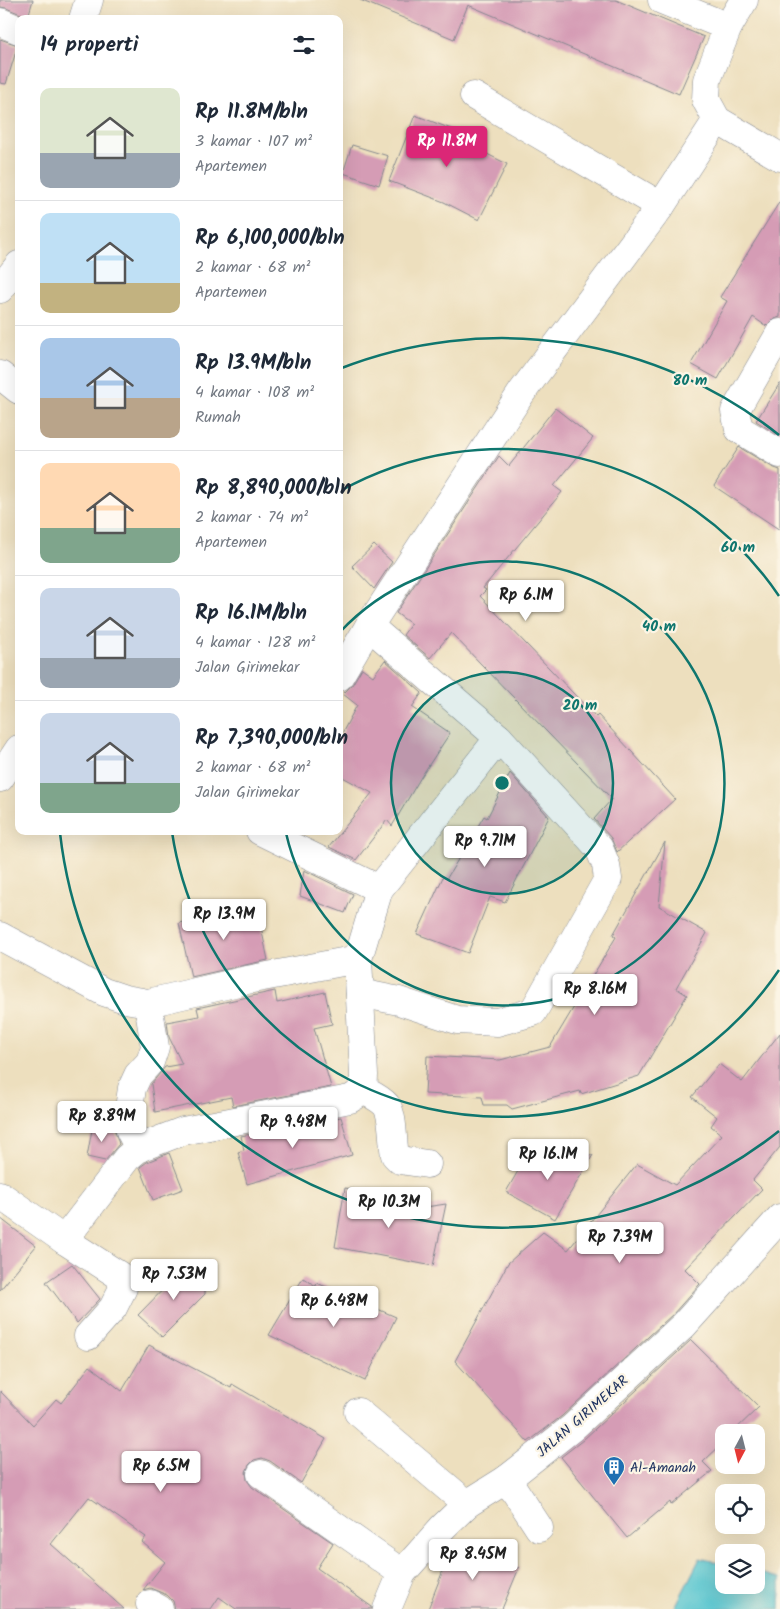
<!DOCTYPE html>
<html lang="id">
<head>
<meta charset="utf-8">
<style>
  :root { --surface:#fff; --page:#f2f2f3; --text:#1f2937; --muted:#747a83; --line:#e0e1e3; --accent:#db2777 }
  body { margin:0; font-family:Kalam,sans-serif; background:var(--page); color:var(--text); height:100vh; display:flex; flex-direction:column; font-size:19px; white-space:nowrap }
  * { box-sizing:border-box; margin:0 }
  p { font-size:16px; color:var(--muted) }
  .icon { flex:none; width:28px; height:28px; fill:none; stroke:currentColor; stroke-width:2; stroke-linecap:round; stroke-linejoin:round }
  .map { position:relative; flex:1; overflow:hidden }
  .sheet { position:absolute; left:15px; top:15px; width:328px; height:820px; display:flex; flex-direction:column; background:var(--surface); border-radius:10px; box-shadow:0 5px 20px #0002 }
  .sheet>* { flex:none }
  .needle { width:32px; rotate:187deg }
  .controls { position:absolute; left:715px; top:1424px; display:grid; gap:10px }
  .controls a { display:grid; place-items:center; width:50px; height:50px; border-radius:10px; background:var(--surface); box-shadow:0 5px 20px #0002; font-size:25px }
  .price { position:absolute; translate:-50% -42px; padding:0 11px; border-radius:5px; background:#fff; color:#222; font-size:16px; line-height:32px; filter:drop-shadow(0 1px 2px #0008) }
  .price::after { content:''; position:absolute; left:50%; top:30px; width:15px; height:11px; margin-left:-8px; background:inherit; clip-path:polygon(0 0,100% 0,50% 100%) }
  .price.on { background:var(--accent); color:#fff }
  ul { padding:0; list-style:none }
  li { display:flex; align-items:center; gap:15px; height:125px; padding:0 25px }
  li+li { border-top:1px solid var(--line) }
  li span { display:grid; place-items:center; flex:none; width:140px; height:100px; border-radius:10px; color:#555 }
  li>.icon { margin-inline-start:auto }
  span .icon { width:60px; height:60px; fill:#fffc; stroke-width:1 }
  li b { font-size:21px }
  h2 { display:flex; justify-content:space-between; align-items:center; height:60px; padding:0 25px; font-size:21px }
  .map>svg:first-child { display:block }
  .water { fill:#59c6d0; stroke:#3a7a97 }
  .building { fill:#d59cb5 }
  .lines { fill:none; stroke-linecap:round; stroke-linejoin:round }
  .minor-casing { stroke:#84878e; stroke-width:29 }
  .minor { stroke:#fff; stroke-width:28 }
  .ring { fill:none; stroke:#0f766e; stroke-width:2.5 }
  .labels { text-anchor:middle; stroke-width:4.5; stroke-linejoin:round; paint-order:stroke }
  .street-label { font-size:14px; fill:#1b2f5e; stroke:#fcf5e5 }
  .poi-label { font-size:14px; fill:#1b2f5e; stroke:#fcf5e5; text-anchor:start }
  .centre { fill:#0f766e; stroke:#fcf5e5; stroke-width:2.5 }
  .ring-label { font-size:15px; text-anchor:middle; font-weight:bold; fill:#0f766e; stroke:#fcf5e5; stroke-width:4.5; stroke-linejoin:round; paint-order:stroke }
</style>
</head>
<body>
<div class="map">
<svg width="780" height="1609" viewBox="0 0 780 1609">
  <rect width="100%" height="100%" fill="#fcf5e5"/>
  <filter id="ink" filterUnits="userSpaceOnUse"><feTurbulence type="fractalNoise" baseFrequency=".02" numOctaves="2"/><feDisplacementMap in="SourceGraphic" scale="10" xChannelSelector="R" yChannelSelector="G"/><feConvolveMatrix kernelMatrix="1 2 1 2 8 2 1 2 1" color-interpolation-filters="sRGB"/></filter>
  <filter id="wash" filterUnits="userSpaceOnUse"><feTurbulence type="fractalNoise" baseFrequency=".0096" numOctaves="4" result="noise"/><feDisplacementMap in="SourceGraphic" scale="20" xChannelSelector="R" yChannelSelector="G"/><feGaussianBlur stdDeviation="1.12" result="paint"/><feColorMatrix in="noise" values="0 0 0 0 0 0 0 0 0 0 0 0 0 0 0 0 0 1.4 0 .05"/><feComposite in="paint" operator="in"/></filter>
  <g filter="url(#wash)">
    <rect width="100%" height="100%" fill="#eddfbe"/>
    <!-- water -->
    <path class="water" d="M700 1558 724 1564V1585H756V1572L780 1578V1609H674Z"/>
    <g id="blocks">
      <!-- building -->
      <g class="building">
        <path d="M0 0H33L28 17 6 8 0 7Z"/>
        <path d="M360 0H616L704 37 679 94 468 5 454 39Z"/>
        <path d="M0 39 18 45 6 84 0 83Z"/>
        <path d="M415 115 454 130 451 136 507 164 479 220 444 202 389 181Z"/>
        <path d="M352 145 388 156 379 185 343 173Z"/>
        <path d="M780 201V317L772 320 766 326 753 317 718 379 691 364 727 301 720 297Z"/>
        <path d="M780 383V436L756 421Z"/>
        <path d="M555 408 593 438 554 486 562 492 483 588 486 590 480 596 596 717 598 715 675 799 617 852 611 838 594 819 612 799 451 633 430 658 403 635 411 624 396 613 499 456 509 466Z"/>
        <path d="M739 447 772 467 780 470V530L714 486Z"/>
        <path d="M374 545 392 562 374 589 352 566Z"/>
        <path d="M385 660 422 693 412 707 450 733 421 777 392 826 387 820 356 860 329 847 372 793 339 775V739L357 705 343 694 352 685 362 668 373 676Z"/>
        <path d="M510 773 549 817 505 902 490 897 468 953 417 934 443 877 447 878 484 816 487 818Z"/>
        <path d="M665 842 659 906 707 933 676 988 687 995 639 1076 581 1094 580 1091 512 1109 507 1105H484L482 1097 425 1094 427 1056 500 1060 550 1047 616 937 613 935Z"/>
        <path d="M304 870 353 894 345 913 300 896Z"/>
        <path d="M256 903 268 960 191 977 179 923 222 913V911Z"/>
        <path d="M275 991 277 1003 325 992 332 1024 314 1028 331 1087 233 1106 231 1097 155 1112 151 1084 165 1067 182 1064 169 1037 167 1022 199 1016 197 1008Z"/>
        <path d="M780 1033V1147L753 1180 762 1189 685 1269 700 1284 673 1314 562 1416 528 1442 455 1361 508 1263 543 1232 568 1250 637 1164 675 1185 722 1135 711 1126 717 1117 692 1097 719 1064 742 1082Z"/>
        <path d="M341 1117 352 1155 247 1184 238 1152 244 1150 241 1136Z"/>
        <path d="M93 1124 114 1128 119 1144 105 1161 87 1157Z"/>
        <path d="M169 1153 183 1189 153 1200 140 1167 147 1162Z"/>
        <path d="M593 1155 555 1219 506 1192 526 1157Z"/>
        <path d="M345 1188 381 1194 378 1214 446 1204 433 1266 335 1247Z"/>
        <path d="M0 1218 36 1246 0 1290Z"/>
        <path d="M72 1264 100 1299 77 1323 46 1282Z"/>
        <path d="M187 1265 205 1282V1294L162 1337 138 1315Z"/>
        <path d="M303 1278 316 1286 317 1283 396 1317 365 1381 269 1335Z"/>
        <path d="M691 1340 759 1407 733 1432H724V1442L703 1462 712 1471 671 1505 670 1502 627 1538 561 1457 583 1440Z"/>
        <path d="M149 1345 231 1388 232 1384 326 1439 301 1483 270 1461 262 1458 254 1460 249 1465 246 1472 247 1480 252 1487 333 1543 317 1568 372 1607V1609H236L219 1597 211 1609H175L173 1601 167 1595 150 1588 143 1590 165 1562 142 1542 146 1537 89 1497 51 1544 124 1609H0V1391L33 1425 56 1399 61 1403 90 1366 122 1391Z"/>
        <path d="M454 1542 519 1568 502 1609H428Z"/>
      </g>
    </g>
  </g>
  <g filter="url(#ink)">
    <use href="#blocks" fill-opacity="0" stroke="#84878e" stroke-width="1"/>
    <g class="lines">
      <!-- minor casing -->
      <g class="minor-casing">
        <g id="minor">
          <path d="M662 0 728 27 707 80 706 100 717 120 780 157"/>
          <path d="M83 19 89 0"/>
          <path d="M0 22 19 30"/>
          <path d="M728 27 744 0"/>
          <path d="M474 96 661 206"/>
          <path d="M0 289 19 265"/>
          <path d="M780 333 735 411 739 429 780 454"/>
          <path d="M0 375 19 390"/>
          <path d="M339 677 369 626"/>
          <path d="M0 778 19 749"/>
          <path d="M260 831 379 889"/>
          <path d="M0 936 104 992 125 999 148 1003 247 980 358 959"/>
          <path d="M360 993 399 1001 457 1020 497 1022 533 1012 608 879 606 865 599 848 499 738"/>
          <path d="M363 1090C370 1094 380 1098 386 1105 394 1116 392 1141 395 1155L400 1160 427 1164"/>
          <path d="M139 1148 130 1131 128 1116 132 1088 138 1075 150 1062 155 1047 148 1003"/>
          <path d="M0 1195 64 1240 127 1158 139 1148 183 1131 350 1099C362 1093 364 1087 364 1075L358 959 379 889 499 738 369 626 522 392 661 206 717 120"/>
          <path d="M64 1240 120 1276 123 1288 113 1308 88 1336"/>
          <path d="M358 1412 467 1504"/>
          <path d="M261 1474 402 1573"/>
          <path d="M507 1479 539 1528"/>
          <path d="M150 1604 159 1609"/>
          <path d="M387 1609 402 1573 443 1527 467 1504 507 1479 572 1428 684 1325 780 1218"/>
        </g>
      </g>
      <!-- minor -->
      <use href="#minor" class="minor"/>
    </g>
  </g>
  <!-- distance rings -->
  <circle cx="502" cy="783" r="111" fill="#0f766e" fill-opacity=".12"/>
  <g class="ring">
    <circle cx="502" cy="783" r="111"/>
    <path d="M340 632A222 222 0 1 1 286 833"/>
    <path d="M779 970A334 334 0 0 1 172 832M340 491A334 334 0 0 1 779 596"/>
    <path d="M779 1131A445 445 0 0 1 60 833M339 369A445 445 0 0 1 779 435"/>
  </g>
  <!-- icons -->
  <defs>
    <g id="building-pin" transform="scale(1.125)"><path d="M0 17L-7.5 6A9.5 9.5 0 1 1 7.5 6Z" fill="#1f6fb2" stroke="#fcf5e5"/><path d="M-4-6H4V6H1V3H-1V6H-4ZM-2.5-4.3h1.7v1.8h-1.7ZM.8-4.3h1.7v1.8H.8ZM-2.5-1h1.7V.8h-1.7ZM.8-1h1.7V.8H.8Z" fill="#fff"/></g>
  </defs>
  <g fill-rule="evenodd">
    <use href="#building-pin" x="614" y="1467"/>
  </g>
  <g class="labels">
    <!-- street labels -->
    <g class="street-label">
      <text transform="translate(582 1416) rotate(-41)" y="5">JALAN GIRIMEKAR</text>
    </g>
    <!-- poi labels -->
    <g class="poi-label">
      <text x="630" y="1472">Al-Amanah</text>
    </g>
  </g>
  <circle cx="502" cy="783" r="8" class="centre"/>
  <g class="ring-label">
    <text x="690" y="385">80 m</text>
    <text x="738" y="552">60 m</text>
    <text x="659" y="631">40 m</text>
    <text x="580" y="710">20 m</text>
  </g>
</svg>
<div class="controls">
<a><svg class="needle" viewBox="-14 -14 28 28"><path d="M0-13l5 13h-10z" fill="#e53935"/><path d="M0 13l5-13h-10z" fill="#747a83"/></svg></a>
<a><svg class="icon" aria-label="locate" viewBox="0 0 24 24"><circle cx="12" cy="12" r="6"/><path d="M12 2v4M12 18v4M2 12h4M18 12h4"/></svg></a>
<a><svg class="icon" aria-label="layers" viewBox="0 0 24 24"><path d="M12 4l9 5-9 5-9-5zM3 14l9 5 9-5"/></svg></a>
</div>
<b class="price on" style="left:447px;top:168px">Rp 11.8M</b>
<b class="price" style="left:526px;top:622px">Rp 6.1M</b>
<b class="price" style="left:485px;top:868px">Rp 9.71M</b>
<b class="price" style="left:224px;top:941px">Rp 13.9M</b>
<b class="price" style="left:595px;top:1016px">Rp 8.16M</b>
<b class="price" style="left:102px;top:1143px">Rp 8.89M</b>
<b class="price" style="left:293px;top:1149px">Rp 9.48M</b>
<b class="price" style="left:548px;top:1181px">Rp 16.1M</b>
<b class="price" style="left:389px;top:1229px">Rp 10.3M</b>
<b class="price" style="left:620px;top:1264px">Rp 7.39M</b>
<b class="price" style="left:174px;top:1301px">Rp 7.53M</b>
<b class="price" style="left:334px;top:1328px">Rp 6.48M</b>
<b class="price" style="left:161px;top:1493px">Rp 6.5M</b>
<b class="price" style="left:473px;top:1581px">Rp 8.45M</b>
<section class="sheet">
<h2>14 properti<svg class="icon" aria-label="filters" viewBox="0 0 24 24"><path d="M4 7h16M4 17h16"/><circle cx="9" cy="7" r="2"/><circle cx="15" cy="17" r="2"/></svg></h2>
<ul>
<li><span style="background:linear-gradient(#dfe7d0 65%,#9aa5b1 0)"><svg class="icon" aria-label="home" viewBox="0 0 24 24"><path d="M3 11l9-7 9 7M6 9v11h12V9"/></svg></span><div><b>Rp 11.8M/bln</b><p>3 kamar · 107 m²</p><p>Apartemen</p></div></li>
<li><span style="background:linear-gradient(#bfe0f5 70%,#c2b280 0)"><svg class="icon" aria-label="home" viewBox="0 0 24 24"><path d="M3 11l9-7 9 7M6 9v11h12V9"/></svg></span><div><b>Rp 6,100,000/bln</b><p>2 kamar · 68 m²</p><p>Apartemen</p></div></li>
<li><span style="background:linear-gradient(#a9c7e8 60%,#b9a48a 0)"><svg class="icon" aria-label="home" viewBox="0 0 24 24"><path d="M3 11l9-7 9 7M6 9v11h12V9"/></svg></span><div><b>Rp 13.9M/bln</b><p>4 kamar · 108 m²</p><p>Rumah</p></div></li>
<li><span style="background:linear-gradient(#ffd9b3 65%,#7fa58c 0)"><svg class="icon" aria-label="home" viewBox="0 0 24 24"><path d="M3 11l9-7 9 7M6 9v11h12V9"/></svg></span><div><b>Rp 8,890,000/bln</b><p>2 kamar · 74 m²</p><p>Apartemen</p></div></li>
<li><span style="background:linear-gradient(#c9d6e8 70%,#9aa5b1 0)"><svg class="icon" aria-label="home" viewBox="0 0 24 24"><path d="M3 11l9-7 9 7M6 9v11h12V9"/></svg></span><div><b>Rp 16.1M/bln</b><p>4 kamar · 128 m²</p><p>Jalan Girimekar</p></div></li>
<li><span style="background:linear-gradient(#c9d6e8 70%,#7fa58c 0)"><svg class="icon" aria-label="home" viewBox="0 0 24 24"><path d="M3 11l9-7 9 7M6 9v11h12V9"/></svg></span><div><b>Rp 7,390,000/bln</b><p>2 kamar · 68 m²</p><p>Jalan Girimekar</p></div></li>
</ul>
</section>
</div>
</body>
</html>
